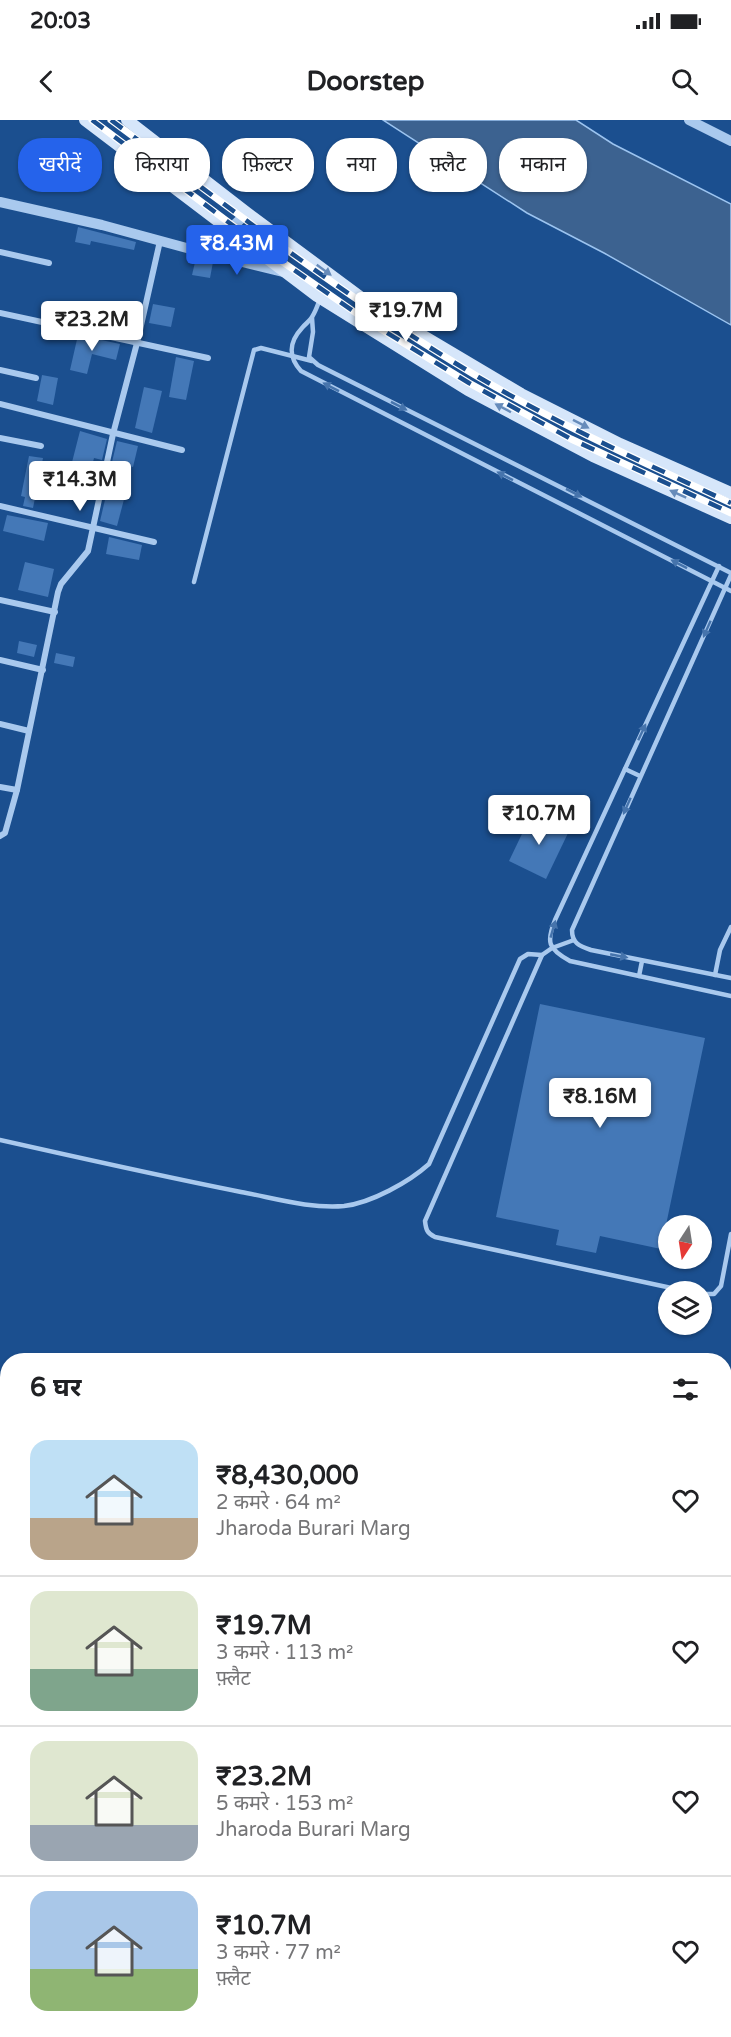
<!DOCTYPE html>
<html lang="hi">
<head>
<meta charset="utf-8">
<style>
  :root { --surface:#fff; --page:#f2f2f2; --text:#202124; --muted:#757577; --line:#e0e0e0; --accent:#2563eb }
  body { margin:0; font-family:"Varela Round","Noto Sans Devanagari",sans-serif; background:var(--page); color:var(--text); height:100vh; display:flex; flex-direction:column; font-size:22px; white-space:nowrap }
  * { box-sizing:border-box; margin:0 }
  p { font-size:20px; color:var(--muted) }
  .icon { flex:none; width:33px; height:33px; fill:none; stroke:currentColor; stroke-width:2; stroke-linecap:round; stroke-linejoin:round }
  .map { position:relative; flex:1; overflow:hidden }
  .side { position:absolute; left:0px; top:1233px; width:732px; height:684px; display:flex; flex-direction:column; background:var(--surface); border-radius:24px 24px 0 0; box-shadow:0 2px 4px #0004 }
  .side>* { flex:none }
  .top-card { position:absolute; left:18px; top:18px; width:696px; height:54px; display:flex; gap:12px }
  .needle { width:39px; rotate:192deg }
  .fabs { position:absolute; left:658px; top:1095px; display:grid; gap:12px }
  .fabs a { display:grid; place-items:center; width:54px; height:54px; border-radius:50%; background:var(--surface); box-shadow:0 2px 4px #0004; font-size:30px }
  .price { position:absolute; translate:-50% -51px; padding:0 14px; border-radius:6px; background:#fff; color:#222; font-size:20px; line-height:39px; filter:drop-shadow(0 2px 3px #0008) }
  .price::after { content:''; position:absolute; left:50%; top:36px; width:18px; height:14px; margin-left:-9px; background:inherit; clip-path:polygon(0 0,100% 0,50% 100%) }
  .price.on { background:var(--accent); color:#fff }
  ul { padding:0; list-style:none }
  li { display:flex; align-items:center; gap:18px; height:150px; padding:0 30px }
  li+li { border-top:2px solid var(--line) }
  li span { display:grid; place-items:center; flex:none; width:168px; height:120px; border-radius:18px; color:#555 }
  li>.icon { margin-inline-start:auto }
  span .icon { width:72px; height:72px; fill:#fffc; stroke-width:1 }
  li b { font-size:26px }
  h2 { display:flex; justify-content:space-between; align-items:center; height:72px; padding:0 30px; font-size:26px }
  .pill { padding:0 21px; border-radius:24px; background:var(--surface); box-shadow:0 2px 4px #0004; font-size:21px; line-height:54px }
  .pill.on { background:var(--accent); color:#fff }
  .status { display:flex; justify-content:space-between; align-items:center; height:42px; padding:0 30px; background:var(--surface); direction:ltr }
  .status svg { height:16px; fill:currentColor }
  header { display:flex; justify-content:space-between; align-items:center; height:78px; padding:0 30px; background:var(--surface); font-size:27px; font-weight:700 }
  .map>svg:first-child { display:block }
  .water { fill:#3c6290; stroke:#9cc4f0; stroke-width:1.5 }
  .building { fill:#4478b7 }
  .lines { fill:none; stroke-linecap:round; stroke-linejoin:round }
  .service { stroke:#a9c9ee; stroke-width:4.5 }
  .minor { stroke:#a9c9ee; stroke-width:6 }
  .tertiary { stroke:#a9c9ee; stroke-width:10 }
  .secondary { stroke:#d6e6fa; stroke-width:12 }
  .rail-casing { stroke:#fff; stroke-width:7 }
  .rail { stroke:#1b4f8f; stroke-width:4.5; stroke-dasharray:14; stroke-linecap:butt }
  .oneway { fill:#668bba }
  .oneway2 { fill:#4674ac }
</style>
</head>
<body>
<div class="status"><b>20:03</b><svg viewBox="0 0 49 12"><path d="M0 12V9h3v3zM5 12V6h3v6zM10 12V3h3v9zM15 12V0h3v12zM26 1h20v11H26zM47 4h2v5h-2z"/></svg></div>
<header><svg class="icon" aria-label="back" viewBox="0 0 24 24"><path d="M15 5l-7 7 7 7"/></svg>Doorstep<svg class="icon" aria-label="search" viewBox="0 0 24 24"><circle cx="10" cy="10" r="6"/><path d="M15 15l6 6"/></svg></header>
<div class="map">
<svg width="731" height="1917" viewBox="0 0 731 1917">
  <rect width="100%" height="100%" fill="#1b4f8f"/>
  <!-- water -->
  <path class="water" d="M383 0H576L613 24 731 84V205L604 133 527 93Z"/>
  <!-- building -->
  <g class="building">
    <path d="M78 107 136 122 134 130 91 121 90 125 75 122Z"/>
    <path d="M196 138 213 142 210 158 192 155Z"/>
    <path d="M153 184 175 188 171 207 149 203Z"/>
    <path d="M78 215 120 224 116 240 92 234 87 254 70 250Z"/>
    <path d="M176 237 194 241 186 280 169 277Z"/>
    <path d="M42 255 58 258 53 285 37 281Z"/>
    <path d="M144 267 162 271 152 313 135 308Z"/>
    <path d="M80 311 107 319 102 340 94 338 90 354 70 350Z"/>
    <path d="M117 321 138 326 133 347 112 342Z"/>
    <path d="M29 336 43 338 33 388 23 386 25 377 21 376Z"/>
    <path d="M109 363 127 368 117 406 100 401Z"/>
    <path d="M7 395 48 403 44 421 3 411Z"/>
    <path d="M109 417 142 425 139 440 106 434Z"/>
    <path d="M25 442 54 449 48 477 18 470Z"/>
    <path d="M19 521 37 525 34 537 17 533Z"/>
    <path d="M56 533 75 537 73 547 54 543Z"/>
    <path d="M532 693 569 711 546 759 509 741Z"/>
    <path d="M540 884 705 918 661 1129 600 1116 596 1133 556 1125 559 1110 496 1097Z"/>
  </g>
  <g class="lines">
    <!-- service -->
    <g class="service">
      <path d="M320 179C318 184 316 191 312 197 310 201 305 204 302 208 289 222 288 237 301 251L731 471"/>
      <path d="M312 198 313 212 309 237 318 245 731 453"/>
      <path d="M719 446 555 800C546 822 548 829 570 841L731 876"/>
      <path d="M731 455 572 810C572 823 579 826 591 830L731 858"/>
      <path d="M194 462 254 230 261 228 312 241"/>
      <path d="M625 649 640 656"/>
      <path d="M574 820 552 828 542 835 425 1101C426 1110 427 1113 435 1117L690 1172"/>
      <path d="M715 855 720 830 731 807"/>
      <path d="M639 856 642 841"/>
      <path d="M0 1020C80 1038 160 1056 241 1072 274 1078 310 1089 344 1086 371 1083 409 1062 429 1044L520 839 528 834 542 835"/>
      <path d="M702 1174H714L721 1166 731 1114"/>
      <path d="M724 1330 731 1331"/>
    </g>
    <!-- minor -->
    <g class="minor">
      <path d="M0 132 49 143"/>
      <path d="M0 193 208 238"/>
      <path d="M0 250 36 258"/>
      <path d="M0 284 182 330"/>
      <path d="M0 318 41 326"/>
      <path d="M0 386 154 422"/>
      <path d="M0 480 55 492"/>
      <path d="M0 540 43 550"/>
      <path d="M0 604 29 611"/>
      <path d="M0 667 17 670 5 713 0 716"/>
      <path d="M17 670 58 472 61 464 88 431 113 314 137 223 160 121"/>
      <path d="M724 1578 731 1579"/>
      <path d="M724 1823 731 1824"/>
      <path d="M724 1874 731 1875"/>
      <path d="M559 1910 576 1913V1917"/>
      <path d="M576 1910V1913L592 1917"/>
      <path d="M362 1917 364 1910"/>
      <path d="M695 1917V1910"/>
    </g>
    <!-- tertiary -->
    <g class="tertiary">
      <path d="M689 0 731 21"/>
      <path d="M0 82 102 105 194 130 229 110 247 93"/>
      <path d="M194 130 287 153"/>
    </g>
    <!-- secondary -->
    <g class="secondary">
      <path d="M85 0 317 176 468 270 593 336 731 398"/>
      <path d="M127 0 247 93 371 185 521 274 620 324 731 373"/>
    </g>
    <!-- rail casing -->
    <g class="rail-casing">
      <g id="rail">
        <path d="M92 0 271 134 366 200 469 263 571 319 731 393"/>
        <path d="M111 0C230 88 347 179 475 255 557 304 645 343 731 383"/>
      </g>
    </g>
    <!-- rail -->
    <use href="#rail" class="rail"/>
  </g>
  <!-- one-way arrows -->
  <defs><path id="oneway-solid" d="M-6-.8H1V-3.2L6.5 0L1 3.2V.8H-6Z" transform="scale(1.5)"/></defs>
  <g class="oneway">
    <use href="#oneway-solid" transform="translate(324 150) rotate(36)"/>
    <use href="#oneway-solid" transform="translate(503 288) rotate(-152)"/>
    <use href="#oneway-solid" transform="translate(581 304) rotate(27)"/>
    <use href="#oneway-solid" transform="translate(678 374) rotate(-156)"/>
  </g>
  <g class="oneway2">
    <use href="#oneway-solid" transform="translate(331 267) rotate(-153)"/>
    <use href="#oneway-solid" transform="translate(399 286) rotate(27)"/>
    <use href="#oneway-solid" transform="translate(505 356) rotate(-153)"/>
    <use href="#oneway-solid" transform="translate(574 373) rotate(27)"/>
    <use href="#oneway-solid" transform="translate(679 444) rotate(-153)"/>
    <use href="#oneway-solid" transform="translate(707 509) rotate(114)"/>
    <use href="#oneway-solid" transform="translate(642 612) rotate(-65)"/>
    <use href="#oneway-solid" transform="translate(627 686) rotate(114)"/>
    <use href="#oneway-solid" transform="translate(553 809) rotate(-74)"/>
    <use href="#oneway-solid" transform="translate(619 836) rotate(11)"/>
  </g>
</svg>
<div class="fabs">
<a><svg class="needle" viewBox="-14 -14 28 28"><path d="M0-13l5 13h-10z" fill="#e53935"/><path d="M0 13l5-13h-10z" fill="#757577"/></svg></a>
<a><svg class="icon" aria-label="layers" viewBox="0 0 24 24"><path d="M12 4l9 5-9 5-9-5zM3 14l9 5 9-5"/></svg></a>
</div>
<b class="price on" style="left:237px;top:156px">₹8.43M</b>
<b class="price" style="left:406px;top:223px">₹19.7M</b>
<b class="price" style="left:92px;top:232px">₹23.2M</b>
<b class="price" style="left:80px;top:392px">₹14.3M</b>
<b class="price" style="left:539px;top:726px">₹10.7M</b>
<b class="price" style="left:600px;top:1009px">₹8.16M</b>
<div class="top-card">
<a class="pill on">खरीदें</a>
<a class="pill">किराया</a>
<a class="pill">फ़िल्टर</a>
<a class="pill">नया</a>
<a class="pill">फ़्लैट</a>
<a class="pill">मकान</a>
</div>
<section class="side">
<h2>6 घर<svg class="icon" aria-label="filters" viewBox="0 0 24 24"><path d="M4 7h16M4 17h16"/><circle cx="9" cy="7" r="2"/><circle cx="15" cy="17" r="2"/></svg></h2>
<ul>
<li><span style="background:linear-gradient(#bfe0f5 65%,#b9a48a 0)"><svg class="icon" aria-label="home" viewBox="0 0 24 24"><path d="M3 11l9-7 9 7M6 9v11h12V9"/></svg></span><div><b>₹8,430,000</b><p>2 कमरे · 64 m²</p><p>Jharoda Burari Marg</p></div><svg class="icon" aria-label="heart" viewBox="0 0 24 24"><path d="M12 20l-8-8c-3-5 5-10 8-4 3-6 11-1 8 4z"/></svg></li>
<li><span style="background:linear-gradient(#dfe7d0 65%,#7fa58c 0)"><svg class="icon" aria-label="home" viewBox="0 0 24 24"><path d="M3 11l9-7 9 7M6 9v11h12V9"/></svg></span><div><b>₹19.7M</b><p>3 कमरे · 113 m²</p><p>फ़्लैट</p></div><svg class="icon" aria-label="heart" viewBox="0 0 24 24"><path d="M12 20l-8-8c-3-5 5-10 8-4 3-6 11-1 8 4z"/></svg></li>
<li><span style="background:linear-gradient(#dfe7d0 70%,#9aa5b1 0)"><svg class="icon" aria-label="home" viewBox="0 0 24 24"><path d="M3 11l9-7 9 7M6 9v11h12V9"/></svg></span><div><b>₹23.2M</b><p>5 कमरे · 153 m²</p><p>Jharoda Burari Marg</p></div><svg class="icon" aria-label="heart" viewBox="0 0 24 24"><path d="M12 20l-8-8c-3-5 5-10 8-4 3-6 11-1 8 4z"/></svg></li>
<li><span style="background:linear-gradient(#a9c7e8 65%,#8fb573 0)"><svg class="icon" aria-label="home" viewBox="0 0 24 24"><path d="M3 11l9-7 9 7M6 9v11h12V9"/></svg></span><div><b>₹10.7M</b><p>3 कमरे · 77 m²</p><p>फ़्लैट</p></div><svg class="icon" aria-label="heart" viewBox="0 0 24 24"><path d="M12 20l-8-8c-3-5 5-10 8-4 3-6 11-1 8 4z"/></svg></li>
</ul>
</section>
</div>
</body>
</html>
